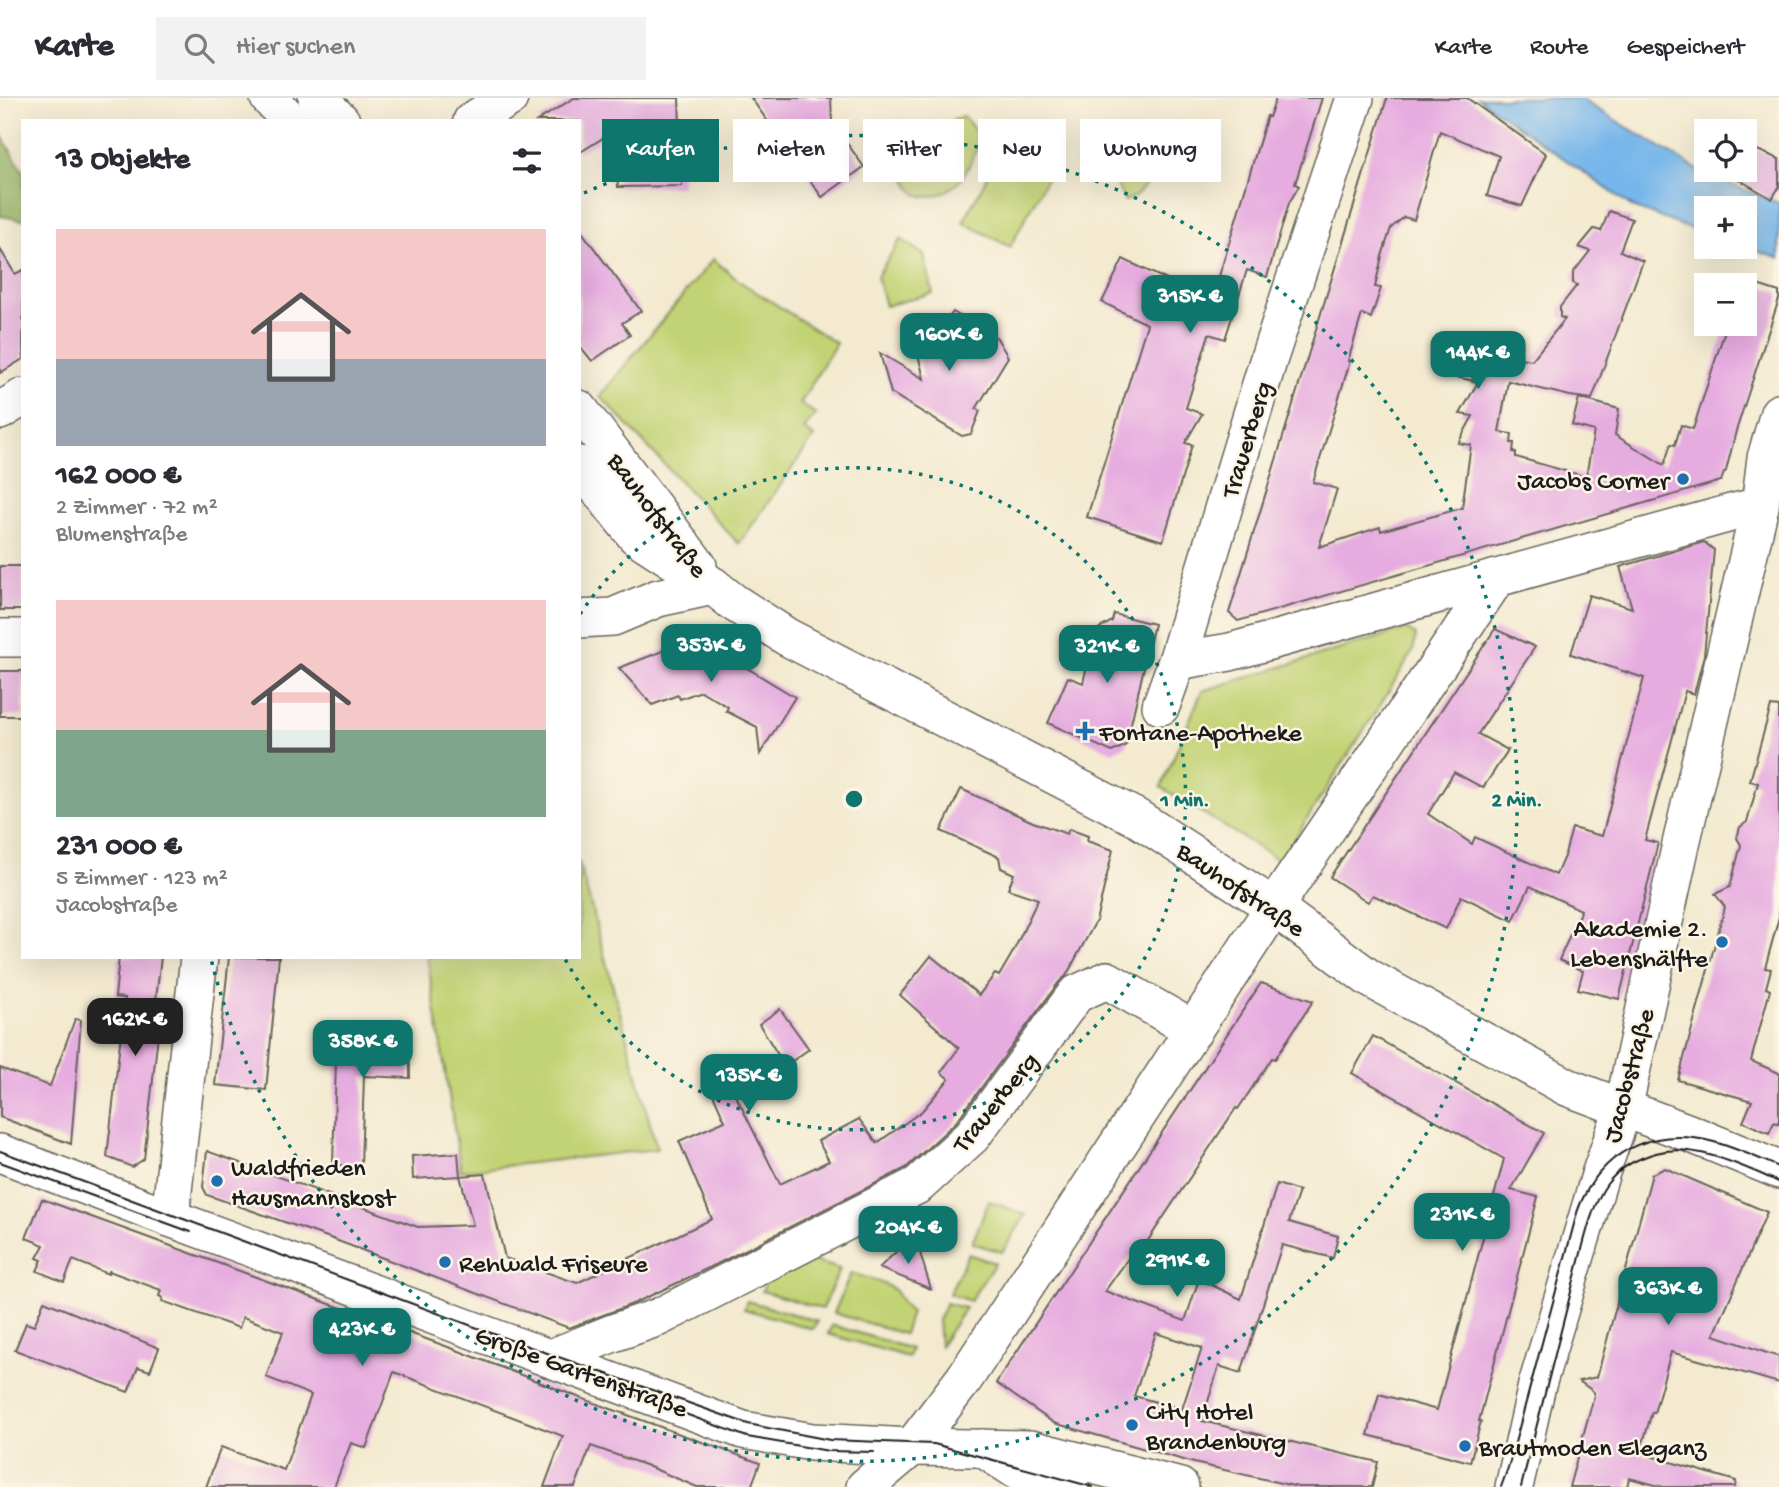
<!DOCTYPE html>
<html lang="de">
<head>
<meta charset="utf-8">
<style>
  :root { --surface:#fff; --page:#f2f2f3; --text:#2b2b33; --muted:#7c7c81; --line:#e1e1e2; --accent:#0f766e }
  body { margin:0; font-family:"Gochi Hand",sans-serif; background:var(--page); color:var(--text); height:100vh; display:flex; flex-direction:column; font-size:26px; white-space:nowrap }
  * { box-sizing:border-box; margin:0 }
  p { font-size:23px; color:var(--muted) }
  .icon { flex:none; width:38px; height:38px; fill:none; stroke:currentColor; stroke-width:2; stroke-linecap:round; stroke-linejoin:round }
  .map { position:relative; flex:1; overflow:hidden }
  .side { position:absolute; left:21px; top:21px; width:560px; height:840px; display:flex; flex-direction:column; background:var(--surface); border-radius:0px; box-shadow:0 7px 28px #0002 }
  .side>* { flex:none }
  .banner { position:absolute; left:602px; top:21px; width:665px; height:63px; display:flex; gap:14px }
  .fabs { position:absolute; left:1694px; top:21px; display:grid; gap:14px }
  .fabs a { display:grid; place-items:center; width:63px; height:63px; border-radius:0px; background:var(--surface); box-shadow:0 7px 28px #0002; font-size:35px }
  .price { position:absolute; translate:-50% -60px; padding:0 16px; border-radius:14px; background:var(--accent); color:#fff; font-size:23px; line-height:46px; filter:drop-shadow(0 2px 4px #0008) }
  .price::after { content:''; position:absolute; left:50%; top:42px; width:21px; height:16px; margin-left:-10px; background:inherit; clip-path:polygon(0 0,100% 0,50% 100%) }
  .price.active { background:#222; color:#fff }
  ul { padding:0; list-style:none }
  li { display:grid; align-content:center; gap:14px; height:371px; padding:0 35px }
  li span { display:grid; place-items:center; height:217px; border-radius:0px; color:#555 }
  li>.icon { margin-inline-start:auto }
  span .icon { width:126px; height:126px; fill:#fffc; stroke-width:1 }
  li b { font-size:30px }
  h2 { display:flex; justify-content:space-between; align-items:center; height:84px; padding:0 35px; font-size:30px }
  .chip { padding:0 24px; border-radius:0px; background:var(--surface); box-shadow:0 7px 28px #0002; font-size:24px; line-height:63px }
  .chip.active { background:var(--accent); color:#fff }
  header { display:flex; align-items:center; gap:42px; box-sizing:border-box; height:98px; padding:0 35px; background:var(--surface); border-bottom:2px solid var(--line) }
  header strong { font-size:33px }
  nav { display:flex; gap:38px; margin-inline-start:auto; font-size:24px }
  .search { width:490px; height:63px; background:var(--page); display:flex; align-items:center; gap:18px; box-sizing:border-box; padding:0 24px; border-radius:0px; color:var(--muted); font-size:26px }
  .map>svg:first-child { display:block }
  .green { fill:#c2d375; stroke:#6f7848; stroke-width:2 }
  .forest { fill:#99b566; stroke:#5a6841; stroke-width:2 }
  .water { fill:#76b6ea; stroke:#496983; stroke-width:2 }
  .building { fill:#e6ace0; fill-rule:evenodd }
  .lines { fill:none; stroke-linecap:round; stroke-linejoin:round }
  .minor-casing { stroke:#67645b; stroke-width:40 }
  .minor { stroke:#fff; stroke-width:37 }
  .tram { stroke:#1c1c1c; stroke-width:2 }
  .ring { fill:none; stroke:#0f766e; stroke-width:3.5; stroke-dasharray:3.5 7 }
  .poi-dot { fill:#1f6fb2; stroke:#fcf5e5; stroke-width:2.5 }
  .labels { text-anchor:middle; stroke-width:5; stroke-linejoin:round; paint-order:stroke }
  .street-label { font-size:26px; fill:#1c1c1c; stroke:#fcf5e5 }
  .poi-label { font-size:26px; fill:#1c1c1c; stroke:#fcf5e5; text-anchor:start }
  .centre { fill:#0f766e; stroke:#fcf5e5; stroke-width:3.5 }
  .ring-label { font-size:21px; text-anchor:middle; font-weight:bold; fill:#0f766e; stroke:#fcf5e5; stroke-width:5; stroke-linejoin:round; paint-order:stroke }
</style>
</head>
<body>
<header>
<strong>Karte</strong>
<div class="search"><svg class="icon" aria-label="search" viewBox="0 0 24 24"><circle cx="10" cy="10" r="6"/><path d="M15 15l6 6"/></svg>Hier suchen</div>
<nav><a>Karte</a><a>Route</a><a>Gespeichert</a></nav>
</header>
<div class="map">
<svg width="1779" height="1389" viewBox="0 0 1779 1389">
  <rect width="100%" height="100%" fill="#fcf5e5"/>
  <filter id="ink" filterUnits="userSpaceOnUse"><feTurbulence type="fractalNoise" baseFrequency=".0143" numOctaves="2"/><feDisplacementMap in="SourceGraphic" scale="14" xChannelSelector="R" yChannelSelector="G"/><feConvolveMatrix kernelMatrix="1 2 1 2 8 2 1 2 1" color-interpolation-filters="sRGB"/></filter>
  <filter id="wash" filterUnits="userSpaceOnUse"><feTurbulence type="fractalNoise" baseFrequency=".00686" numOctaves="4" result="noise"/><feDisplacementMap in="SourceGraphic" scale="28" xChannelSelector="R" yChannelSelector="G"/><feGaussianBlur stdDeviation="1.57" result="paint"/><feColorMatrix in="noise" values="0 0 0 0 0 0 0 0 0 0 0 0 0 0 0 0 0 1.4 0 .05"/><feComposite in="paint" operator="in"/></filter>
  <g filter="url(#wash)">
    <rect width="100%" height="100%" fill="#f3ead0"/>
    <!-- green -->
    <g class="green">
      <path d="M963 18C970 26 979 35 978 46 978 51 973 57 972 61 968 71 962 82 954 88 945 95 929 102 919 97 897 85 906 56 920 41 932 30 949 24 963 18Z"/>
      <path d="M1001 53 1048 78 1010 149 963 124Z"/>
      <path d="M1125 61 1142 70 1147 85 1136 98 1125 103 1106 66Z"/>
      <path d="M901 141 924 157 933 195 885 208 877 178Z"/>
      <path d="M713 161 739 183 836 245 800 306 816 316 804 331 814 339 739 446 600 298Z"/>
      <path d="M1406 531 1416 537 1413 553 1384 601 1280 763 1161 689 1202 593Z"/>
      <path d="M579 764 657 1051 461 1073 427 859H579Z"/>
      <path d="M989 1103 1026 1117 1002 1154 972 1145Z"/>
      <path d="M968 1156 995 1165 970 1203 949 1196Z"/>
      <path d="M808 1161 840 1171 822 1211 762 1193 767 1181Z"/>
      <path d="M851 1175C863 1179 885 1184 894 1192 902 1200 900 1207 911 1214L904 1236 834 1215Z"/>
      <path d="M747 1203 817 1223 813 1231 744 1211Z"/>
      <path d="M946 1205 965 1210 940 1248 938 1222Z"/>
      <path d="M832 1227 911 1251 908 1259 828 1236Z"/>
    </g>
    <!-- forest -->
    <path class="forest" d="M0 35 23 73V122L0 118Z"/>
    <!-- water -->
    <path class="water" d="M1478 0H1579L1708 78 1779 105V160L1742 149H1745V110H1706V137L1633 109Z"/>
    <g id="blocks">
      <!-- building -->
      <g class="building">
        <path d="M574 0H679L682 88 618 89 614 33 579 55V23H537Z"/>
        <path d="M751 0H831L832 24 864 69 822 99Z"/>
        <path d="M1276 0H1322L1295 86 1299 88 1289 105 1267 179 1247 172 1225 241 1209 236 1186 310 1202 316 1185 345 1192 347 1163 443 1087 419 1147 226 1102 204 1123 161 1184 190 1185 186 1214 195 1267 18 1269 19Z"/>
        <path d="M1387 0H1467L1546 56 1522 108 1487 98 1499 58 1440 33 1414 122 1404 119 1391 130 1382 158 1375 189 1381 190 1371 220 1362 216 1348 263H1350L1345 280 1313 384 1337 391 1319 449 1380 429 1381 433 1462 410 1471 347 1458 345 1473 318 1460 316 1478 284 1438 275 1442 257 1485 265 1487 255 1532 262 1565 221 1560 219V209L1577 187 1573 185V175L1590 153 1579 149 1594 131 1601 133 1609 113 1632 121 1620 153 1643 163 1592 301 1570 298 1508 283 1499 334 1512 336 1511 345H1514L1513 354 1516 355V359L1586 379 1594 333 1572 327 1579 300 1619 311 1615 337 1664 367 1671 346 1675 347 1681 327 1693 331 1727 226H1745V187H1740L1742 182 1779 194V201L1736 333 1726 373 1724 375 1721 383 1238 523 1229 515Z"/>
        <path d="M1745 47 1779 61V89L1772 101 1723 72H1745Z"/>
        <path d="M579 130 641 213 622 225 630 237 592 263 579 247Z"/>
        <path d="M0 151 15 176 23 172V261L0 275Z"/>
        <path d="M953 214 997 240 1008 259 976 311 980 313 971 336 962 338 891 295 880 255 924 281 913 235 943 227Z"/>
        <path d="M1704 444 1714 452 1704 557 1694 596 1685 593 1645 742 1658 745 1619 901 1578 891 1583 873 1559 862 1581 812 1530 788 1513 823 1461 798 1446 831 1373 797 1368 804 1330 779 1495 531 1535 549 1478 636 1508 652 1483 690 1454 674 1428 716 1472 746 1475 739 1556 777 1565 756 1572 730 1602 738 1644 580 1571 556 1589 497 1632 510 1620 469Z"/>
        <rect x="0" y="468" width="23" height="44"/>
        <path d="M1114 516 1154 526 1126 647 1112 654 1048 625 1068 579 1083 585 1095 533 1112 523Z"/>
        <path d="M691 542 704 544 795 599 760 656 757 629 726 613 728 609 701 593 680 601 678 597 652 607 619 570Z"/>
        <rect x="0" y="573" width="23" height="45"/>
        <path d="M1771 608 1779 609V819L1765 870 1771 871 1766 890 1770 892 1751 963 1779 975V1026L1774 1024 1769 1035 1743 1024 1752 1003 1678 982 1725 809 1715 796 1730 789 1741 747 1737 740 1740 729 1747 724 1758 685 1750 683Z"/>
        <path d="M961 691 1033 724 1067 736 1069 731 1088 738 1087 743 1113 752 1096 823 1066 878 1059 884 956 1024 906 1070 721 1164 635 1205 569 1230 330 1140 207 1097 203 1089 207 1053 418 1129 473 1127 460 1078 413 1081 412 1058 458 1055 460 1078 485 1076 505 1160 577 1185 712 1121 679 1043 725 1023 704 976 721 968 780 1086 829 1063 818 1043 859 1021 877 1045 922 1013 949 981 941 974 959 950 900 897 931 858 979 897 995 876 999 878 1013 854 1038 801 1008 791 1014 776 1001 770 999 759 941 733Z"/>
        <path d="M119 859H161L156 901H162L144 1061 132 1069 107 1059 125 900 115 899Z"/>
        <path d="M229 859H279L266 992 215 987Z"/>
        <path d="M1261 885 1313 903 1275 961 1272 960 1238 1011 1236 1010 1141 1153 1135 1151 1105 1193 1185 1223 1199 1181 1241 1201 1277 1086 1299 1093 1289 1124 1338 1138 1333 1160 1282 1147 1241 1275 1219 1268 1202 1323 1378 1364 1372 1389H1298L1194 1365 1054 1325 996 1285ZM1156 1235 1202 1250 1182 1311 1134 1298Z"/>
        <path d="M780 911 809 951 785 968 759 926Z"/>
        <path d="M75 921 81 922 71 1046 0 1019V970L50 988Z"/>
        <path d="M337 927 409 930 410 980 364 978 361 1068 333 1067Z"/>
        <path d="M1373 938 1544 1035 1511 1092 1538 1099 1479 1323H1481L1470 1364 1368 1337 1379 1296 1437 1312 1504 1061 1352 975Z"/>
        <path d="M1665 1070 1767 1114 1714 1237 1779 1259V1285L1671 1254 1654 1315 1652 1314 1640 1355 1736 1383 1735 1389H1663L1629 1380 1627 1389H1569L1594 1298V1294L1579 1283 1597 1279 1652 1076Z"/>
        <path d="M42 1101 459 1253 578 1299 760 1365 751 1389H697L645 1367 591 1348 575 1389H544L563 1338 394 1274 366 1350 351 1345 334 1389H206L221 1349 284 1372 311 1297 266 1279 283 1234 243 1219 239 1230 162 1203 163 1200 159 1198 161 1192 109 1173 108 1176 73 1162 64 1184 37 1173 42 1162 37 1160 44 1147 26 1140Z"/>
        <path d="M905 1148 913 1150 920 1155 931 1191 879 1170 899 1151Z"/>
        <path d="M44 1203 159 1250 150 1273 138 1269 128 1294 15 1252 26 1225 34 1228Z"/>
      </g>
    </g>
  </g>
  <g filter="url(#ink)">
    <use href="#blocks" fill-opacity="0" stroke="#67645b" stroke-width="2"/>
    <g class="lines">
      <!-- minor casing -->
      <g class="minor-casing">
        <g id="minor">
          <path d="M269 0 291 23"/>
          <path d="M317 0 341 23"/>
          <path d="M1355 0 1269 260 1177 563 1230 554 1731 415 1760 408"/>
          <path d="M472 23 509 0"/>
          <path d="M579 311 698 468"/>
          <path d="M0 313 23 299"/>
          <path d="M579 367 636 438 713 488 733 504 787 539 1137 720 1274 809 1369 880 1567 989 1689 1035 1779 1072"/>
          <path d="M579 521 613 519 658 500 713 488"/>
          <path d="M0 540H23"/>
          <path d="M1161 608 1177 563"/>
          <path d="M0 1055 170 1120 743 1332 812 1344 912 1349 1030 1351 1180 1389"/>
          <path d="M170 1120 199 859"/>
          <path d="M551 1260 613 1235 659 1219 918 1087 972 1038 1076 896 1107 882 1194 932"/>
          <path d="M982 1350 1024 1377 1070 1389"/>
          <path d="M865 1389 912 1349 964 1281 1274 809 1496 481"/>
          <path d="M1514 1389 1537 1287 1601 1074 1623 1011 1681 746 1760 408 1766 360 1779 315"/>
        </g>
      </g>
      <!-- minor -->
      <use href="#minor" class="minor"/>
      <!-- tram -->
      <g class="tram">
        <path d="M0 1053 502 1239 748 1326 830 1342 934 1346 1093 1389"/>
        <path d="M0 1064 191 1134"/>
        <path d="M605 1286 747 1339 829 1353 874 1354"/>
        <path d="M1501 1389 1509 1367 1574 1126C1576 1117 1579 1108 1583 1100 1609 1048 1658 1029 1714 1044 1736 1050 1758 1060 1779 1069"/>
        <path d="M1521 1389C1539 1320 1556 1251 1574 1182 1582 1154 1590 1109 1607 1086 1619 1070 1638 1060 1656 1055 1694 1044 1744 1069 1779 1084"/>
      </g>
    </g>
  </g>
  <!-- distance rings -->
  <g class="ring">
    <path d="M580 516A331 331 0 1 1 565 861"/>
    <path d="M584 95A663 663 0 1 1 211 861"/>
  </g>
  <!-- markers -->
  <g class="poi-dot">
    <circle cx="1683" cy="381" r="7"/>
    <path d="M1081.5 622.5h7v7h7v7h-7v7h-7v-7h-7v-7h7z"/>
    <circle cx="1722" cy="844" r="7"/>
    <circle cx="217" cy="1083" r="7"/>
    <circle cx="445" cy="1164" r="7"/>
    <circle cx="1132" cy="1327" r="7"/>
    <circle cx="1465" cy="1348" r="7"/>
  </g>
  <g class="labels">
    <!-- street labels -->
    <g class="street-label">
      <text transform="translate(1245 341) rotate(-73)" y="9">Trauerberg</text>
      <text transform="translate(659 416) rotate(53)" y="9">Bauhofstraße</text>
      <text transform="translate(1242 790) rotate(34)" y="9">Bauhofstraße</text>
      <text transform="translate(1627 977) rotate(-75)" y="9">Jacobstraße</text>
      <text transform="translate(994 1003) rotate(-51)" y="9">Trauerberg</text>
      <text transform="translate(582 1272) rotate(20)" y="9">Große Gartenstraße</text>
    </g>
    <!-- poi labels -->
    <g class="poi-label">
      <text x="1669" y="390" text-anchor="end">Jacobs Corner</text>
      <text x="1099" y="642">Fontane-Apotheke</text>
      <text x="1708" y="838" text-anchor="end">Akademie 2.<tspan x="1708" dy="30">Lebenshälfte</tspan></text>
      <text x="231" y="1077">Waldfrieden<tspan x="231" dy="30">Hausmannskost</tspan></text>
      <text x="459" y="1173">Rehwald Friseure</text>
      <text x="1146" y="1321">City Hotel<tspan x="1146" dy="30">Brandenburg</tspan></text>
      <text x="1479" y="1357">Brautmoden Eleganz</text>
    </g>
  </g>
  <circle cx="854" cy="701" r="10" class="centre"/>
  <g class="ring-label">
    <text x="1185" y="708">1 Min.</text>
    <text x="1517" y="708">2 Min.</text>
  </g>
</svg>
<div class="fabs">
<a><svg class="icon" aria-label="locate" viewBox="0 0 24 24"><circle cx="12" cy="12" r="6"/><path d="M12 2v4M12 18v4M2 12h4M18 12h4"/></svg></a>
<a>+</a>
<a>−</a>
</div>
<b class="price" style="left:1190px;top:237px">315K €</b>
<b class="price" style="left:949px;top:275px">160K €</b>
<b class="price" style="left:1478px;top:293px">144K €</b>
<b class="price" style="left:711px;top:586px">353K €</b>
<b class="price" style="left:1107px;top:587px">321K €</b>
<b class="price active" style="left:135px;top:960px">162K €</b>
<b class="price" style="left:363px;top:982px">358K €</b>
<b class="price" style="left:749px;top:1016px">135K €</b>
<b class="price" style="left:1462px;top:1155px">231K €</b>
<b class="price" style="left:908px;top:1168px">204K €</b>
<b class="price" style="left:1177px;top:1201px">291K €</b>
<b class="price" style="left:1668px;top:1229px">363K €</b>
<b class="price" style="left:362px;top:1270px">423K €</b>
<div class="banner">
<a class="chip active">Kaufen</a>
<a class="chip">Mieten</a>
<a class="chip">Filter</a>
<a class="chip">Neu</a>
<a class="chip">Wohnung</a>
</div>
<section class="side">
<h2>13 Objekte<svg class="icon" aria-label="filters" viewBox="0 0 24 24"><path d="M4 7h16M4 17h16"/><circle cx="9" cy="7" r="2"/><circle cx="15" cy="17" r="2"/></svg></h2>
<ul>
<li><span style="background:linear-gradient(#f6c9c9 60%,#9aa5b1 0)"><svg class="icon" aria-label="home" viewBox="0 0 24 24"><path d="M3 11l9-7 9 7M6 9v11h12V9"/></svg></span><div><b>162 000 €</b><p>2 Zimmer · 72 m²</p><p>Blumenstraße</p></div></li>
<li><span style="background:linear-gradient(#f6c9c9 60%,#7fa58c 0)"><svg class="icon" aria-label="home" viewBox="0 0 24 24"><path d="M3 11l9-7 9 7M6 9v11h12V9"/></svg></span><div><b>231 000 €</b><p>5 Zimmer · 123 m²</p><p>Jacobstraße</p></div></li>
</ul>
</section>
</div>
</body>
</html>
